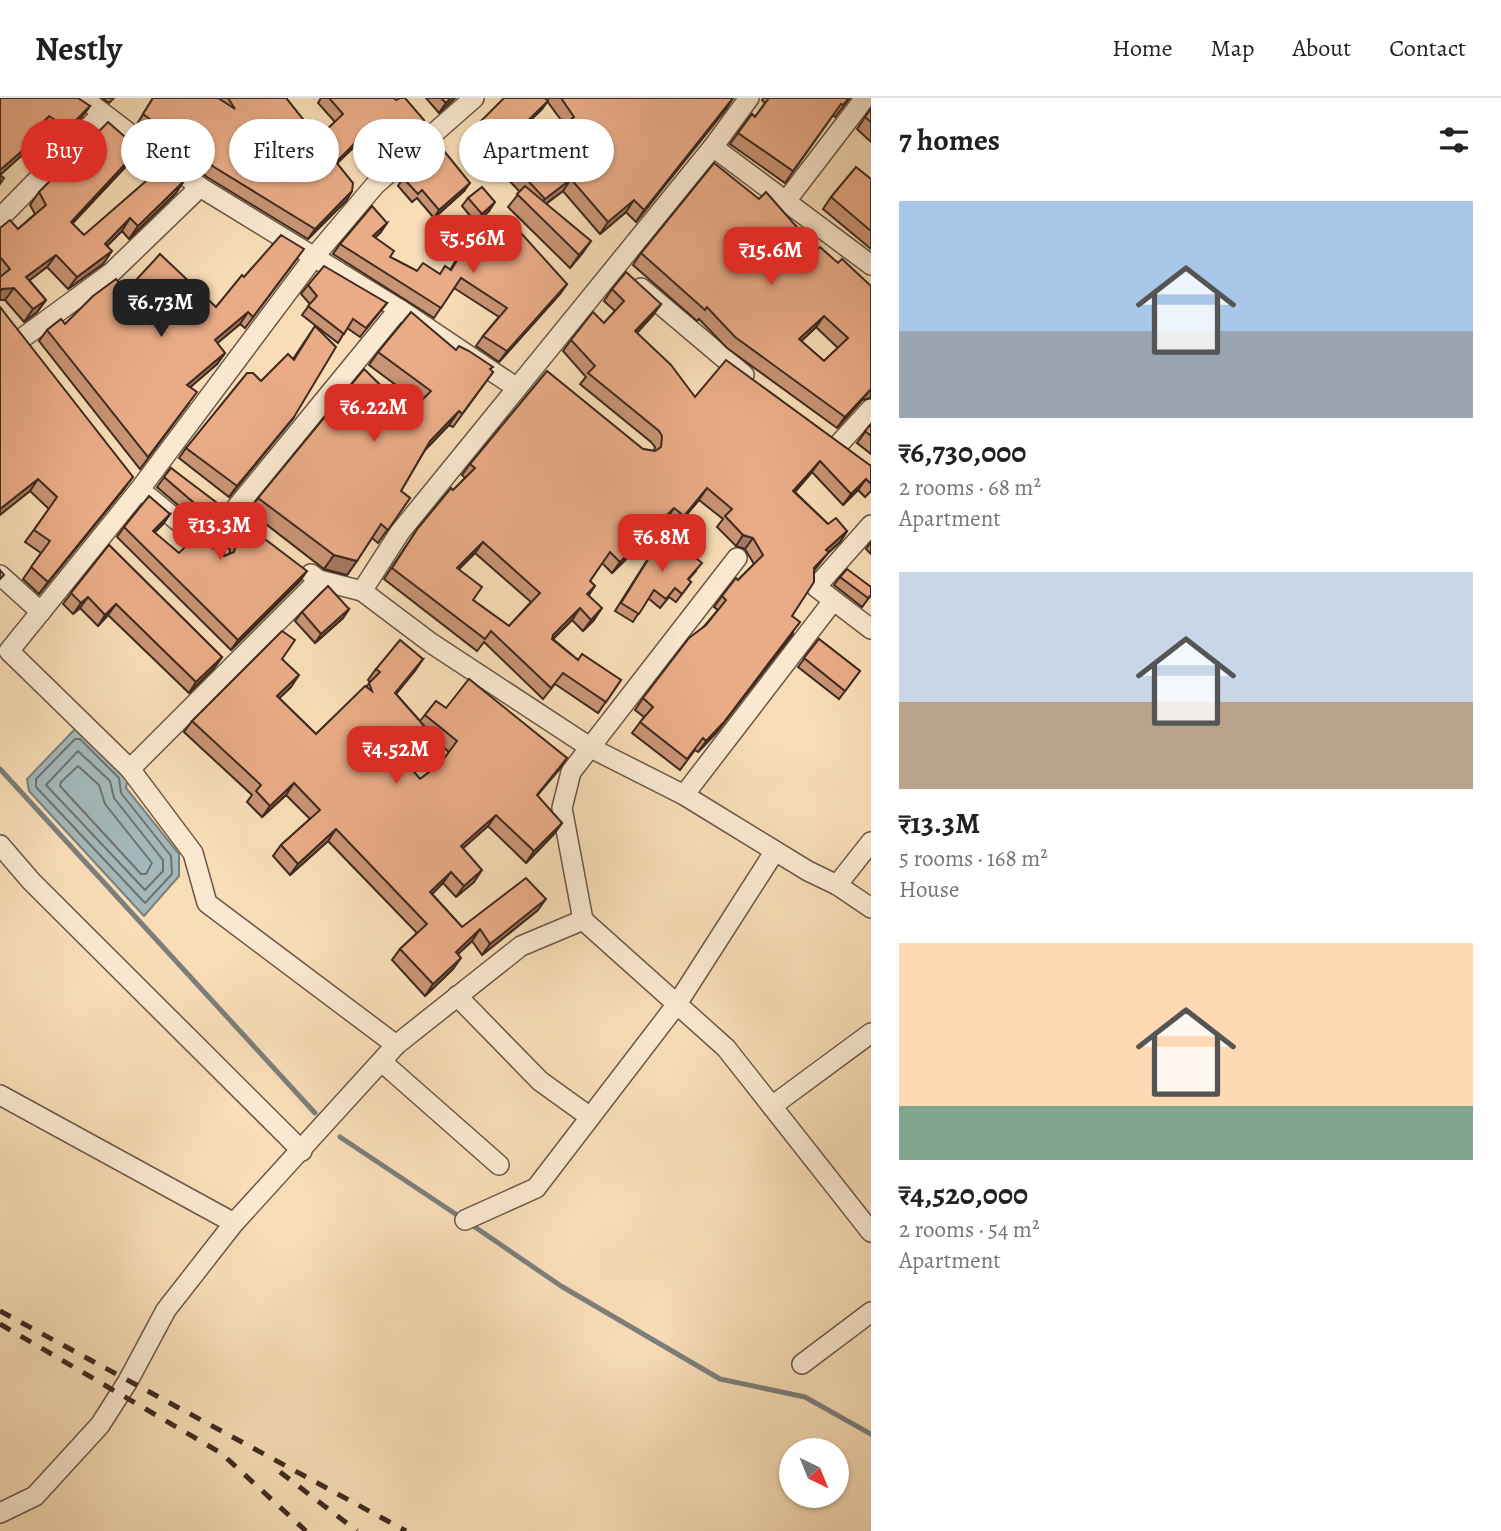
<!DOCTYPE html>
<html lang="en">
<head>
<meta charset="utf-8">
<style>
  :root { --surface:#fff; --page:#f6f6f6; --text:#222; --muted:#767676; --line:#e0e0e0; --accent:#d93025 }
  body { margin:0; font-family:Alegreya,serif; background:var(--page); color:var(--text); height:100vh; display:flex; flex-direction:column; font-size:26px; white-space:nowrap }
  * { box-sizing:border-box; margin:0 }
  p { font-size:23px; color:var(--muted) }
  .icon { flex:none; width:38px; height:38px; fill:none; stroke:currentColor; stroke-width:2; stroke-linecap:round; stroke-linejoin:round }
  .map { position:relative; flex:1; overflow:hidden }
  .details { display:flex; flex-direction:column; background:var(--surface); width:630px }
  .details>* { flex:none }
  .top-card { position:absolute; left:21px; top:21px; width:665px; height:63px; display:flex; gap:14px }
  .needle { width:46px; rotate:137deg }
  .controls { position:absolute; left:779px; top:1340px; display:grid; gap:14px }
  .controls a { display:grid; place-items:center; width:70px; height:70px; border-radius:50%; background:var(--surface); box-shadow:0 2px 5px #0004; font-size:35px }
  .price { position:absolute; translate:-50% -60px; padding:0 16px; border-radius:14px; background:var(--accent); color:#fff; font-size:23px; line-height:46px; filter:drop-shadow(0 2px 4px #0008) }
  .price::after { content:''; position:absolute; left:50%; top:42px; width:21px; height:16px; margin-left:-10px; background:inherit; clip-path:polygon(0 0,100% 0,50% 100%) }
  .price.on { background:#222; color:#fff }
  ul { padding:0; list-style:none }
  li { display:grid; align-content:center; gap:14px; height:371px; padding:0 28px }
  li span { display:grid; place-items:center; height:217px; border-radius:0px; color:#555 }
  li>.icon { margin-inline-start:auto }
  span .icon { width:126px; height:126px; fill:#fffc; stroke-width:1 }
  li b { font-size:30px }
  h2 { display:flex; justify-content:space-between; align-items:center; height:84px; padding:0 28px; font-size:30px }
  .tag { padding:0 24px; border-radius:32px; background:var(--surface); box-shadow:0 2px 5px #0004; font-size:24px; line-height:63px }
  .tag.on { background:var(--accent); color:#fff }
  header { display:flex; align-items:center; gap:42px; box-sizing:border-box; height:98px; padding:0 35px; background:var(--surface); border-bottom:2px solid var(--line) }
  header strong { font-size:33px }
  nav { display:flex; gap:38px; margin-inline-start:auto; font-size:24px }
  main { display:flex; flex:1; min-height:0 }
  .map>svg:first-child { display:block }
  .water { fill:#a3b8ba; stroke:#7b7f7c; stroke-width:2 }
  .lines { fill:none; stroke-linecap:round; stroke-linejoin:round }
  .shore { stroke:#70716d; stroke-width:2 }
  .stream { stroke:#7b7f7c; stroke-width:5 }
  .minor-casing { stroke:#6c5746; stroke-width:22 }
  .minor { stroke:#fae9d0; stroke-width:19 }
  .rail { stroke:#3e2a20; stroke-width:5; stroke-dasharray:12 12; stroke-linecap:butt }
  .wall { fill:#c99474; stroke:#3e2a20; stroke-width:2; fill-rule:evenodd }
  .shaded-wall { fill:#a4785e; stroke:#3e2a20; stroke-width:2 }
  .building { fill:#eaac87; stroke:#3e2a20; stroke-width:2; fill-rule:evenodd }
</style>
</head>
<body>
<header>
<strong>Nestly</strong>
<nav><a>Home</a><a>Map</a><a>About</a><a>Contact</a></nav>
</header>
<main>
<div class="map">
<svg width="871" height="1433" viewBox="0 0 871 1433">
  <rect width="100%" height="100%" fill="#f8ddb6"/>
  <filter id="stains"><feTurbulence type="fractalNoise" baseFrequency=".00286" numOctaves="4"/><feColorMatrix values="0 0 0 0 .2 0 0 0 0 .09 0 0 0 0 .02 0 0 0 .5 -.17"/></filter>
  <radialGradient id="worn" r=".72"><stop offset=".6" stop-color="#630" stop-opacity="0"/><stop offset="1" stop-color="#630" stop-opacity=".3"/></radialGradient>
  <!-- water -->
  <path class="water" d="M77 629 128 678 126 690 179 756V778L144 818 29 693 27 681Z"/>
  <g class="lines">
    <!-- shore -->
    <g class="shore">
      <path d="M80 641 119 680 121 695 171 758 172 776 145 805 36 689V681L75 641Z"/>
      <path d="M78 653 110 683 114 700 163 762V773L145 792 46 687Z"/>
      <path d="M78 668 99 687 105 706 152 765 146 776H141L60 688 61 684Z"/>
    </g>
    <!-- stream -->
    <g class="stream">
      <path d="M0 671 315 1015"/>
      <path d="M340 1039 460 1119"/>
      <path d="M469 1125 561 1188 720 1281 805 1299 871 1336"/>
    </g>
    <!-- minor casing -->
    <g class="minor-casing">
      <g id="minor">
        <path d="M83 0 200 89 399 211 517 290"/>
        <path d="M713 49 749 0"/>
        <path d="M786 103 865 0"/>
        <path d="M0 120 102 16"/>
        <path d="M871 167 713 49 400 434 362 493 431 545 591 650 684 697 808 773 837 787 871 810"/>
        <path d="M641 190 744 277"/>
        <path d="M21 241 111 175 200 89"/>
        <path d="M839 346 871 311"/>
        <path d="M149 399 215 454"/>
        <path d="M231 416 399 211"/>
        <path d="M871 427 816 489 871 531"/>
        <path d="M311 476 319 482 362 493"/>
        <path d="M0 477 41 514"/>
        <path d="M319 482 130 671 193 755 207 805 396 947"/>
        <path d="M130 671 9 553 140 391 314 159 375 87 474 0"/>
        <path d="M684 697 833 503"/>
        <path d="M0 747 31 783 302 1053"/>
        <path d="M837 787 871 744"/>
        <path d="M583 822 726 950 871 1134"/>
        <path d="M457 898 540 983 590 1019"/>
        <path d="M382 964 499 1067"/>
        <path d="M0 997 234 1125"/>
        <path d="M772 1008 871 935"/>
        <path d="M465 1122 536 1090 677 906 775 753"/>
        <path d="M802 1266 871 1214"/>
        <path d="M0 1415 35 1398 100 1327 128 1283 166 1212 234 1125 396 947 521 848 583 822 562 710 571 674 737 460"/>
      </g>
    </g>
    <!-- minor -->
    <use href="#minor" class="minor"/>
    <!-- rail -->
    <g class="rail">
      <path d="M0 1213 406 1433"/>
      <path d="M0 1226 221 1355 306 1433"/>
      <path d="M280 1374 357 1433"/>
    </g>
  </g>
  <!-- wall -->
  <g class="wall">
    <path d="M0 0 90 8 81 20 59 42 40 30 27 43 21 58 0 77 4 80 0 86Z"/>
    <path d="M102 0H114L109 5Z"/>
    <path d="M153 0H286L318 40 335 24 318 5 321 0H394L418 32 395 49 383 33 362 55 355 48 337 65 352 93 346 103 308 141 207 79 137 26Z"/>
    <path d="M426 0H455L439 15Z"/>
    <path d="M549 0H733L636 124 626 114 600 136 563 93 546 106 591 143 570 170 508 109 520 94 504 77 512 66 564 26 547 3 542 11 488 63 482 57 480 60 464 42 470 34 547 2Z"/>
    <path d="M763 0H850L835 19 833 17 785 85 730 46 752 16 755 19 765 5 762 2Z"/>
    <path d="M871 10V44L857 31Z"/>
    <path d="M139 51 131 63 72 126 84 137 176 95 129 141 122 133 107 148 103 166 68 191 47 169 29 182 46 202 37 214 24 224 5 202H0V130L18 131 35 116 30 107 39 94Z"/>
    <path d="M403 80 464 93 434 120 417 100 412 104 398 88Z"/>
    <path d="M871 81V151L823 111 831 99Z"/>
    <path d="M468 100 489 113 476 125 462 108Z"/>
    <path d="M387 125 380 135 375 139 390 159 417 173 440 176 450 172 460 156 456 153 475 125 509 150 567 186 560 196 499 264 476 248 483 238 499 219 454 190 434 220 333 156 340 146Z"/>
    <path d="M817 152 838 165 862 302 837 330 727 250 699 221 697 223 633 167 641 155ZM816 229 838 250 824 263 801 243Z"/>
    <path d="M296 162 245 230 240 226 217 245 225 255 217 266 190 289 189 305 140 371 39 243 47 232 65 226 216 209 244 179Z"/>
    <path d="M308 187 387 205 360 239 347 230 338 245 302 217 310 206 301 196Z"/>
    <path d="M612 191 661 206 653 217 637 235 695 299 871 368V393L865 399 858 392 843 407 812 374 795 394 828 426 847 433 840 444 829 454 814 473 792 518 793 536 716 635 698 654 695 652 680 672 632 635 644 619 635 612 643 600 718 512 714 509 722 498 754 466 745 451 736 448 717 429 723 421 699 402 676 429 666 422 612 475 602 465 590 483 595 488 589 497 594 522 583 533 572 522 553 541 578 562 621 582 598 615 555 586 543 601 484 544 477 553 384 481 418 430 465 380 462 377 470 366 643 351 654 353 655 349 651 344 580 286 586 279 563 253 571 242 604 225 615 213 604 203ZM475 455 531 504 509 528 473 502 459 471Z"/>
    <path d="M0 209 124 391 39 496 23 481 41 455 25 444 49 411 30 393Z"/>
    <path d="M315 228 294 319 229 399 179 360 186 350 261 283 293 261Z"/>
    <path d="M456 252 493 274 453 329 449 327 425 352 401 393 410 400 378 445 372 440 347 477 324 471 249 413 258 400 409 315 420 305 369 267 378 254Z"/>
    <path d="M871 326V356L857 345Z"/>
    <path d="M171 370 300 483 231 552 117 439 124 429 170 416 163 426 154 435 179 455 224 458 229 456 230 452 157 389Z"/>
    <path d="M665 434 696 473 688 482 691 484 676 504 669 499 660 510 648 500 633 524 615 513Z"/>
    <path d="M871 444V456L866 451Z"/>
    <path d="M109 447 222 559 214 570 189 595 108 517 98 528 80 510 73 516 63 506Z"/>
    <path d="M840 479 871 497 862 509 834 487Z"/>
    <path d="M349 511 343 520 315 545 295 523 302 514Z"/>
    <path d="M819 541 860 573 839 601 798 569Z"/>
    <path d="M282 561 291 589 279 600 316 636 366 589 370 584 368 582 376 571 423 561 396 596 420 623 436 603 446 610 567 660 537 698 562 725 554 736 526 765 488 728 463 750 474 784 456 799 443 785 432 796 462 829 538 812 482 857 472 843 458 856 453 871 425 898 392 862 400 851 417 835 328 743 290 777 273 758 281 747 310 721 286 697 262 719 247 704 252 697 184 634 192 623ZM422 633 449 654 440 666 420 681 399 657 417 641Z"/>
  </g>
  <!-- shaded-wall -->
  <g class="shaded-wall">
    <path d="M451 0H455L439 15 446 5Z"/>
    <path d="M733 0 727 10 636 124 644 112Z"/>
    <path d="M548 3 542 11 488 63 494 55Z"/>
    <path d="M90 8 81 20 59 42 68 30Z"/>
    <path d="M49 18 40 30 17 53 26 41Z"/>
    <path d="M424 22 418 32 395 49 401 39Z"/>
    <path d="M390 24 383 33 362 55 369 45Z"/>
    <path d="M362 38 355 48 329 73 336 64Z"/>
    <path d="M30 46 21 58 0 77V72Z"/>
    <path d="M139 51 131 63 62 136 71 124Z"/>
    <path d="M571 81 563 93 537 112 545 101Z"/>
    <path d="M184 83 176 95 129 141 138 128Z"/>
    <path d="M470 85 464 93 434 120 439 112Z"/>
    <path d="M352 93 346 103 308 141 315 131Z"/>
    <path d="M634 102 626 114 600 136 608 124Z"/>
    <path d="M495 104 489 113 476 125 482 116Z"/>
    <path d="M130 120 122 133 97 158 105 146Z"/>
    <path d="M387 125 380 135 366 148 373 138Z"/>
    <path d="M591 143 582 156 570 170 579 157Z"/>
    <path d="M112 153 103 166 68 191 77 179Z"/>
    <path d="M56 157 47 169 18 191 26 179Z"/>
    <path d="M567 186 560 196 499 264 507 253Z"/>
    <path d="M14 190 5 202H0V193L2 191Z"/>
    <path d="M46 202 37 214 24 224 33 211Z"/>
    <path d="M661 206 653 217 627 245 635 233Z"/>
    <path d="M248 214 240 226 207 254 215 242Z"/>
    <path d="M824 218 816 229 791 253 799 241Z"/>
    <path d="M225 255 217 266 179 299 187 287Z"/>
    <path d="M871 291V300L862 302 837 330 845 319Z"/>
    <path d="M459 313 449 327 421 356 430 343Z"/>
    <path d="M294 319 286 329 229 399 237 388Z"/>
    <path d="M820 363 812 374 786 404 793 393Z"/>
    <path d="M133 379 124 391 39 496 48 484Z"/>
    <path d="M38 381 30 393 0 417V411Z"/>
    <path d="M866 381 858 392 843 407 851 396Z"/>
    <path d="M707 390 699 402 676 429 684 418Z"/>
    <path d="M674 410 666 422 612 475 620 464Z"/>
    <path d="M170 416 163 426 146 443 153 433Z"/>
    <path d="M847 433 840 444 818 464 826 452Z"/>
    <path d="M743 437 753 440 745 451 736 448Z"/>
    <path d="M483 444 475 455 449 481 457 470Z"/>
    <path d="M334 457 357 463 347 477 324 471Z"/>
    <path d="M307 473 300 483 231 552 238 542Z"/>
    <path d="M88 499 80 510 73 516 81 505Z"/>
    <path d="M116 506 108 517 98 528 105 517Z"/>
    <path d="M580 510 572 522 545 549 553 537Z"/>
    <path d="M602 510 594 522 583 533 591 522Z"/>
    <path d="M349 511 343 520 315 545 321 536Z"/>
    <path d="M800 524 716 635 698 654 706 643Z"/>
    <path d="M222 559 214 570 189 595 196 584Z"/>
    <path d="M423 561 415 573 387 607 395 595Z"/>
    <path d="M299 577 291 589 269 610 277 598Z"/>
    <path d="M425 629 417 641 389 666 397 654Z"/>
    <path d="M567 660 559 672 528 708 537 697Z"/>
    <path d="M294 685 286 697 262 719 270 708Z"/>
    <path d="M496 717 488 728 453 759 461 748Z"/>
    <path d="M562 725 554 736 526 765 534 753Z"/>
    <path d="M336 731 328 743 290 777 298 766Z"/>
    <path d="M482 772 474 784 456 799 464 788Z"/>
    <path d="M451 774 443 785 422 806 430 794Z"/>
    <path d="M546 801 538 812 482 857 490 846Z"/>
    <path d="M480 831 472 843 448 865 456 854Z"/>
    <path d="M461 860 453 871 425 898 433 886Z"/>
  </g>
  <!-- building -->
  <g class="building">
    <path d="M0 0H78L90 8 68 30 49 18 26 41 30 46 0 72Z"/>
    <path d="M153 0H218L235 11 228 0H286L318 40 343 16 329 0H394L396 2 400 0H405L424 22 401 39 390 24 369 45 362 38 336 64 353 85 352 93 315 131 214 69 143 16Z"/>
    <path d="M441 0H451L446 5Z"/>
    <path d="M504 0H545L548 3 494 55 488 49 486 51 470 34Z"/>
    <path d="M561 0H733L644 112 634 102 608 124 571 81 545 101 512 66 574 19Z"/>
    <path d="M769 0H849L843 7 841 6 793 73 738 35 752 16 755 19Z"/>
    <path d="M871 11V24L865 19Z"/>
    <path d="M108 24 139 51 71 124 84 137 168 64 184 83 138 128 130 120 105 146 112 153 77 179 56 157 26 179 46 202 33 211 14 190 2 191 0 193V179L10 171 0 159V130L10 122 18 131 46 107 39 94Z"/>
    <path d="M440 48 470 85 439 112 422 92 418 96 403 80Z"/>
    <path d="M714 65 759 101 766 94 817 152 820 149 838 165 842 161 871 188V291L845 319 735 239 707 209 705 212 641 155ZM824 218 848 240 824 263 799 241Z"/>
    <path d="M856 69 871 81V133L831 99Z"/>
    <path d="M525 88 591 143 579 157 517 96Z"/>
    <path d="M482 89 495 104 482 116 468 100Z"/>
    <path d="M372 108 387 125 373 138 394 153 390 159 417 173 423 165 440 176 445 168 451 172 467 146 463 142 475 125 509 150 521 135 567 186 507 253 483 238 507 210 461 180 441 210 340 146Z"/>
    <path d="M281 137 304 151 253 219 248 214 215 242 225 255 187 287 197 294 148 359 47 232 61 221 65 226 93 198 116 181 126 193 160 156 216 209 242 177 244 179Z"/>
    <path d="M324 168 387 205 366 230 353 221 344 236 308 208 317 198 308 187Z"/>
    <path d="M626 174 661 206 635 233 671 267 695 299 726 262 871 368V386L866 381 851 396 820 363 793 393 828 426 836 420 847 433 826 452 829 454 814 470V484L792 518 800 524 724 624 706 643 703 640 687 661 640 624 653 609 643 600 689 540 706 527 726 502 722 498 736 480 738 482 763 457 753 440 743 437 725 418 732 411 707 390 684 418 674 410 620 464 610 454 590 483 595 488 587 496 602 510 591 522 580 510 553 537 552 541 578 562 582 556 621 582 606 604 563 575 551 590 491 533 485 541 392 470 418 430 451 390 453 392 475 370 470 366 547 273 643 351 655 353 661 349 662 338 659 333 588 275 595 268 571 242 593 214 604 225 624 203 612 191ZM483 444 540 495 509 528 473 502 482 489 457 470Z"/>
    <path d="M0 209 133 379 48 484 31 469 50 443 34 432 57 399 38 381 0 411Z"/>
    <path d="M411 214 456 252 459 248 469 253 493 269 490 271 493 274 462 316 459 313 430 343 401 393 410 400 388 432 381 426 357 463 334 457 258 400 364 271 409 315 431 293 378 254Z"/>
    <path d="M315 228 336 249 294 319 237 388 186 350 247 275H253L261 283 288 256 294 262Z"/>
    <path d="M871 326V338L865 333Z"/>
    <path d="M171 370 307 473 238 542 124 429 149 398 170 416 153 433 179 455 196 438 224 458 234 454 237 442 164 379Z"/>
    <path d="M665 434 702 465 688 481 691 484 682 496 675 490 666 501 654 492 639 516 621 505Z"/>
    <path d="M109 447 222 559 196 584 116 506 105 517 88 499 81 505 71 495Z"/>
    <path d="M847 471 871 489V497L868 500 840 479Z"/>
    <path d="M0 472 4 477 0 481Z"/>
    <path d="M328 488 349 511 321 536 302 514Z"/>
    <path d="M282 533 295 542 282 561 299 577 277 598 316 636 365 588 372 593 369 585 380 574 376 571 400 542 423 561 395 595 425 629 397 654 420 681 440 666 457 643 425 617 436 603 446 610 469 581 567 660 537 697 562 725 534 753 496 717 461 748 482 772 464 788 451 774 430 794 462 829 526 780 546 801 490 846 480 831 456 854 461 860 433 886 400 851 427 826 336 731 298 766 281 747 320 712 294 685 270 708 256 693 261 687 192 623Z"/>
    <path d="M819 541 860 573 845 593 804 560Z"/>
  </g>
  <rect width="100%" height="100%" filter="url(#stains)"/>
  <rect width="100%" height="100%" fill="url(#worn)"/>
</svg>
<div class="controls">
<a><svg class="needle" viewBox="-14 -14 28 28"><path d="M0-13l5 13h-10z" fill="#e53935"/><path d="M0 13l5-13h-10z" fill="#767676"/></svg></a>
</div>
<b class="price" style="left:473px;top:177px">₹5.56M</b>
<b class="price" style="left:771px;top:189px">₹15.6M</b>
<b class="price on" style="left:161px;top:241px">₹6.73M</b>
<b class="price" style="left:374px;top:346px">₹6.22M</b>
<b class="price" style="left:220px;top:464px">₹13.3M</b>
<b class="price" style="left:662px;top:476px">₹6.8M</b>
<b class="price" style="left:396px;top:688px">₹4.52M</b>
<div class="top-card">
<a class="tag on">Buy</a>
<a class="tag">Rent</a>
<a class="tag">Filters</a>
<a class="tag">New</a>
<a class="tag">Apartment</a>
</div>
</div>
<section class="details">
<h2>7 homes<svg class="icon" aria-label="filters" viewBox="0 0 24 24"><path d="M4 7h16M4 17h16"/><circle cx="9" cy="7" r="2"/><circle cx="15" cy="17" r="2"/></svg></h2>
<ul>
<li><span style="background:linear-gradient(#a9c7e8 60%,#9aa5b1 0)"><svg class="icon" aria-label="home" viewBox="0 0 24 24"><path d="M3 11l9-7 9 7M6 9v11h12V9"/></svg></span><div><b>₹6,730,000</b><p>2 rooms · 68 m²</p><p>Apartment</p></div></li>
<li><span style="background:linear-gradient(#c9d6e8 60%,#b9a48a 0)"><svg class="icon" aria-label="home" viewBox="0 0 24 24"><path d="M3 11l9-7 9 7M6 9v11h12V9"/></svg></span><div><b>₹13.3M</b><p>5 rooms · 168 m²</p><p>House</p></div></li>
<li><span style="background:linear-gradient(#ffd9b3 75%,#7fa58c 0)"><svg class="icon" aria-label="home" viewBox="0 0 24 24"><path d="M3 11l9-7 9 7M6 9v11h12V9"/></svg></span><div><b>₹4,520,000</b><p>2 rooms · 54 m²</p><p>Apartment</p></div></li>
</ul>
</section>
</main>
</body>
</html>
